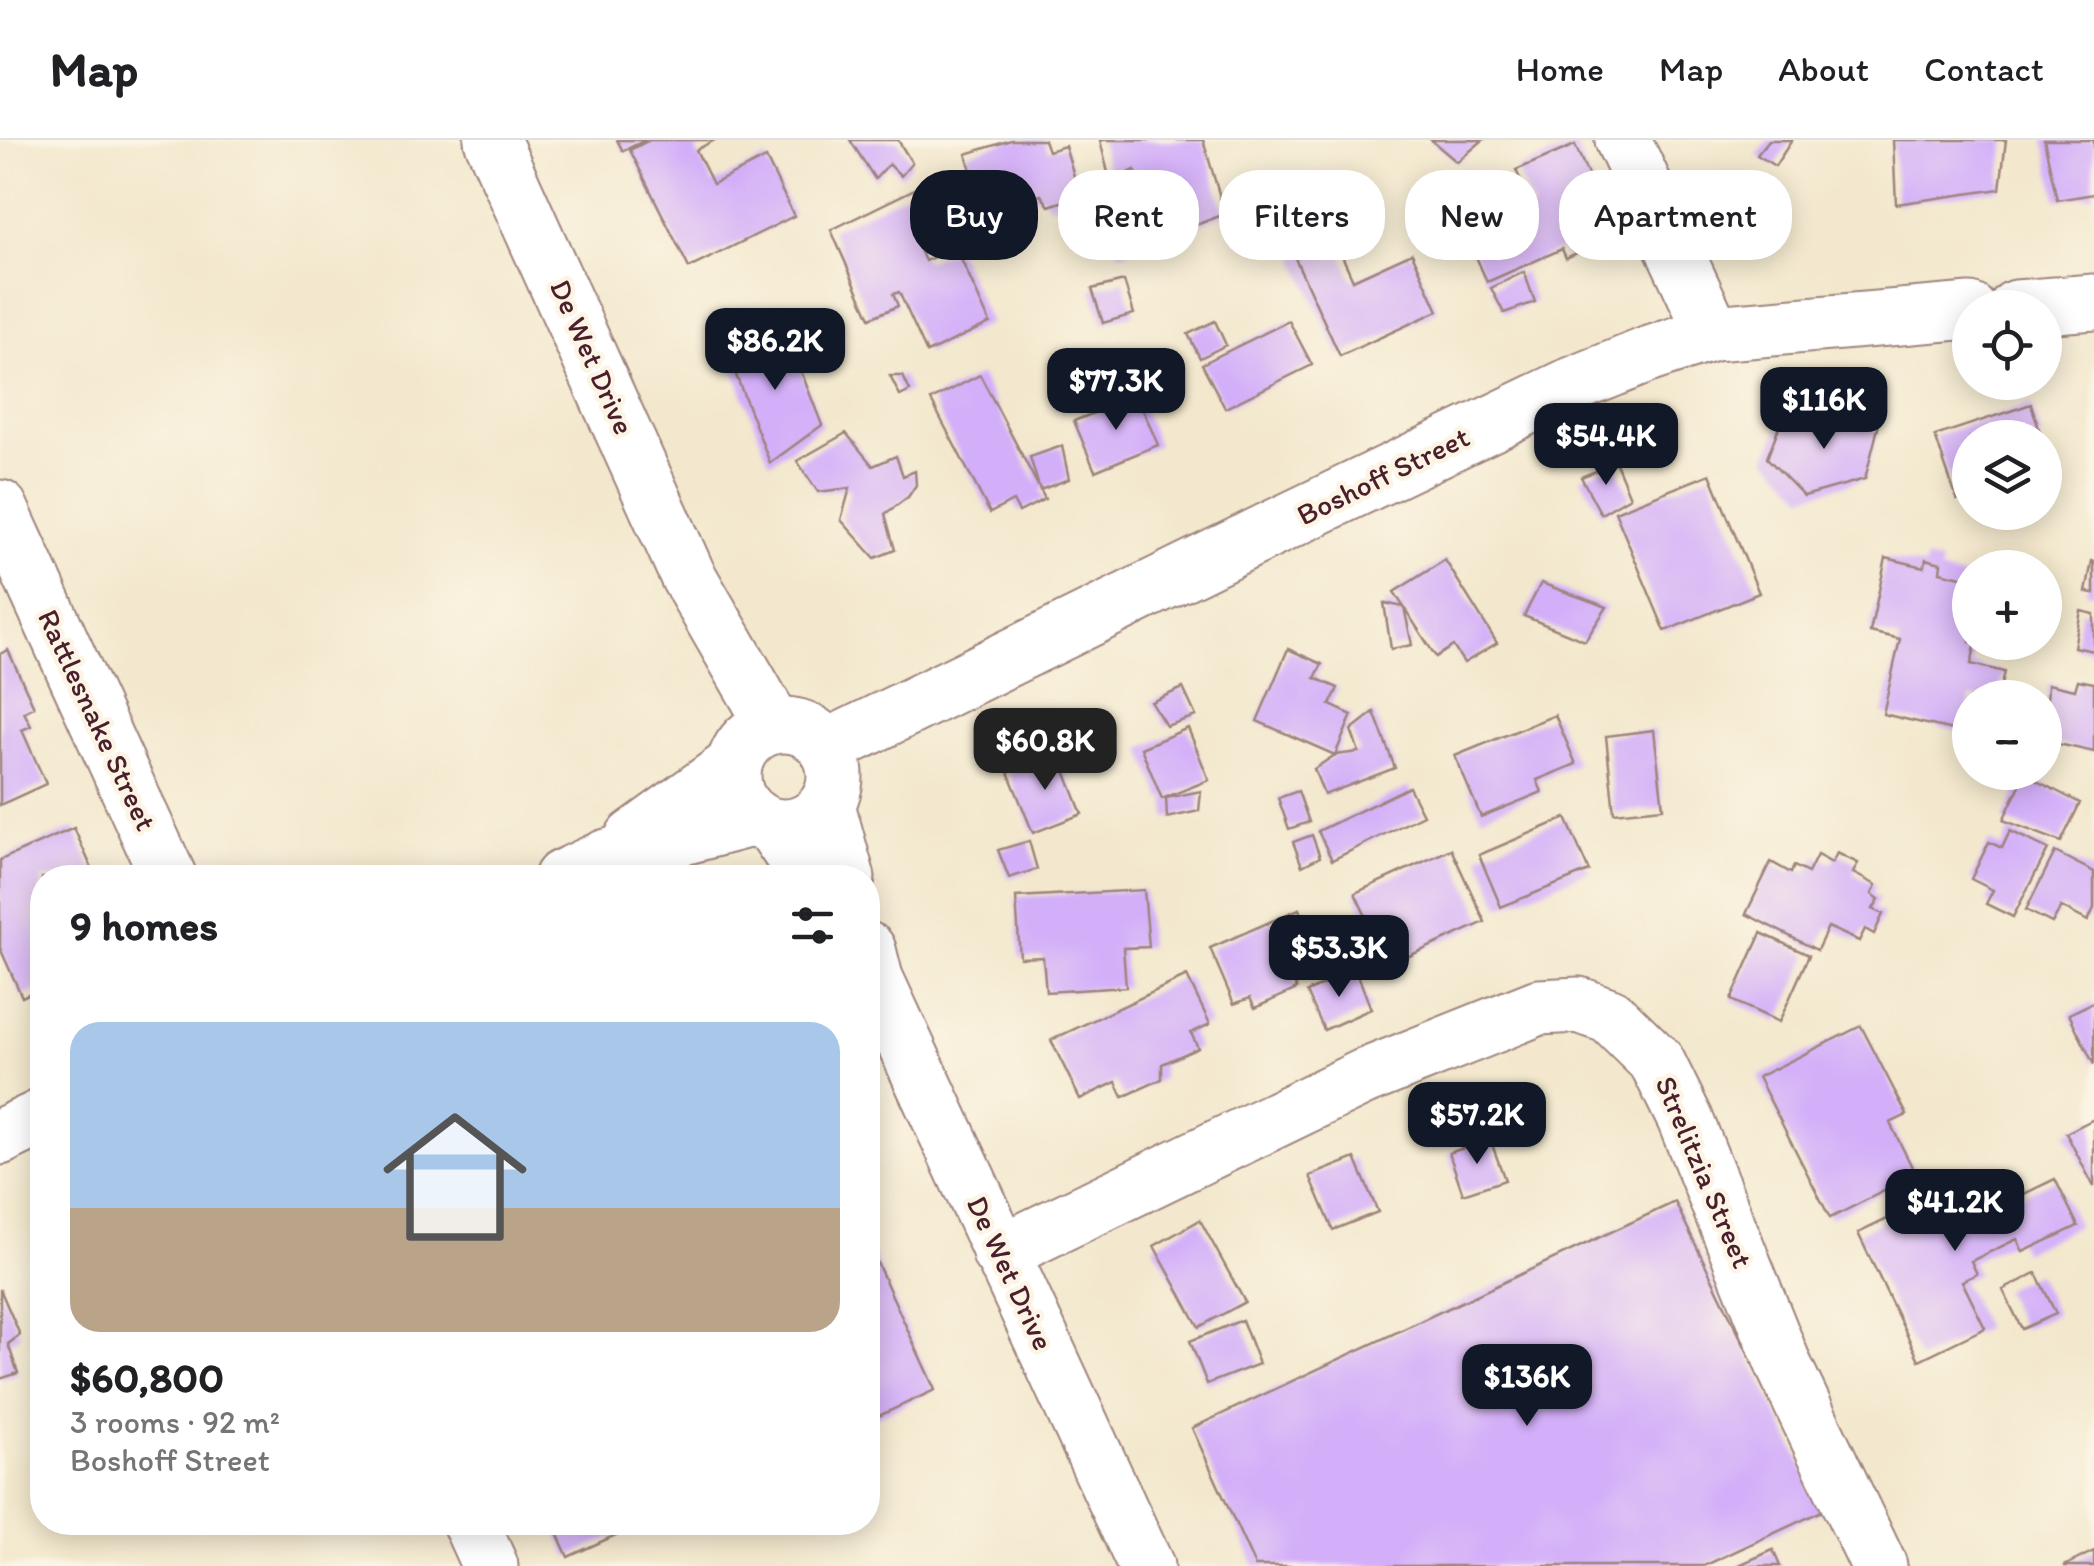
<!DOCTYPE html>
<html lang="en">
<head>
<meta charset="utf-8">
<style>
  :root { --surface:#fff; --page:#f2f2f2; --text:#202124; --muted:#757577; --line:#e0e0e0; --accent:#111827 }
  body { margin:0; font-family:Itim,sans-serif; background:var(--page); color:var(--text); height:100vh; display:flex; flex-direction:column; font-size:38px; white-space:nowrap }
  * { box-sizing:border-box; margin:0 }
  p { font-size:32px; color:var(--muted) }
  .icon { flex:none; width:55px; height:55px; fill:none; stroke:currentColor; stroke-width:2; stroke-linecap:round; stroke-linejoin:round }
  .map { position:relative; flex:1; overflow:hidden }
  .sheet { position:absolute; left:30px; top:725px; width:850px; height:670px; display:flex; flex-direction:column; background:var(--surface); border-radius:40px; box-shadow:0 5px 25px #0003 }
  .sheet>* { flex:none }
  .banner { position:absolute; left:910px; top:30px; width:950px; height:90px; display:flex; gap:20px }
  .buttons { position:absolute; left:1952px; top:150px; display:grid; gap:20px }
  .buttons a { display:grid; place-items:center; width:110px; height:110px; border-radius:50%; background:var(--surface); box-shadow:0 5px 25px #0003; font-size:50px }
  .price { position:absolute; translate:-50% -85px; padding:0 22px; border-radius:20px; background:var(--accent); color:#fff; font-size:32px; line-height:65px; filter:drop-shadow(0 2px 5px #0008) }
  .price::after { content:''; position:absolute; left:50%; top:60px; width:30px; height:22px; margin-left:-15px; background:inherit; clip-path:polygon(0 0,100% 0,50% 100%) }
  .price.selected { background:#222; color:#fff }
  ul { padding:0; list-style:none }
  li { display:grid; align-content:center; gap:20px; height:530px; padding:0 40px }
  li span { display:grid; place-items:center; height:310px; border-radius:30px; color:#555 }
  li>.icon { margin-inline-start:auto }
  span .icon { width:180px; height:180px; fill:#fffc; stroke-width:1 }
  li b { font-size:42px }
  h2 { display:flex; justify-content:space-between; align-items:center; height:120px; padding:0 40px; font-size:42px }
  .pill { padding:0 35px; border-radius:40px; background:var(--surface); box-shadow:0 5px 25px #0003; font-size:35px; line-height:90px }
  .pill.selected { background:var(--accent); color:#fff }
  header { display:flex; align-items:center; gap:60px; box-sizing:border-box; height:140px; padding:0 50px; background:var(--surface); border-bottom:2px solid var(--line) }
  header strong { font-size:48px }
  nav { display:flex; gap:55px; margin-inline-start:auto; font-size:35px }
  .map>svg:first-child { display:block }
  .building { fill:#d3aef9 }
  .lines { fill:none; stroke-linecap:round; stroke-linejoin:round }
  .minor-casing { stroke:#9e847c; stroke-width:59 }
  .tertiary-casing { stroke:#9e847c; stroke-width:59 }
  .minor { stroke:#fff; stroke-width:55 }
  .tertiary { stroke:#fff; stroke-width:55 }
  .labels { text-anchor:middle; stroke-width:9; stroke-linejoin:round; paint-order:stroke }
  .street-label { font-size:30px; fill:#4a1f2b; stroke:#fcf5e5 }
</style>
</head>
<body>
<header>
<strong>Map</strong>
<nav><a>Home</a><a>Map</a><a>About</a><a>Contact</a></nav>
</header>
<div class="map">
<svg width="2094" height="1426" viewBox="0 0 2094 1426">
  <rect width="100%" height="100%" fill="#fcf5e5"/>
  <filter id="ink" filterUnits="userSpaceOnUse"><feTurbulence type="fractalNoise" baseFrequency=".01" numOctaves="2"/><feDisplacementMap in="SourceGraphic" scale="20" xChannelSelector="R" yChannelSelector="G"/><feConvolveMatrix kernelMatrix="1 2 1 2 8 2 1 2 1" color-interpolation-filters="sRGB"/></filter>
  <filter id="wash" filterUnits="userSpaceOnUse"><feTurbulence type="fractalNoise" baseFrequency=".0048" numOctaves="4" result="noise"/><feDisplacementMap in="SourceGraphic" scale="40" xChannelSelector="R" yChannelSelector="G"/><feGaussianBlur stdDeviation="2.25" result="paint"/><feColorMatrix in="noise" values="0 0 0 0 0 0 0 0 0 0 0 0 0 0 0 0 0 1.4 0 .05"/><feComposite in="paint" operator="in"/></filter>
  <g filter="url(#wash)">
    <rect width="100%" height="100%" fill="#f3e8cd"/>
    <g id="blocks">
      <!-- building -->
      <g class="building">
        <path d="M617 0H646L623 11Z"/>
        <path d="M650 0H715L696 10 713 44 766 18 794 76 689 128 630 10Z"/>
        <path d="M850 0H898L912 23 901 36 889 24 875 39Z"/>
        <path d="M1011 0H1044L1048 11 1065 6 1080 56 1049 66 1041 55 1025 60 1017 33 976 46 966 14Z"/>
        <path d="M1100 0H1203L1225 74 1162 98 1135 30 1110 41Z"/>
        <path d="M1431 0H1483L1457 22Z"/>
        <path d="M1769 0H1792L1775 26 1757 15Z"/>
        <path d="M1893 0H2006L2000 49 1896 64Z"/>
        <path d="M2044 0H2094V54L2057 60Z"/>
        <path d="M1575 5 1607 78 1586 87 1588 108 1566 118 1562 109 1487 142 1464 89 1494 76V85L1533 68 1516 30Z"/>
        <path d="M1330 42 1342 77 1276 102 1265 73Z"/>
        <path d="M925 44 940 78 924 85 933 104 920 110 925 121 956 108 990 183 927 213 899 152 893 154 898 166 870 178 831 90Z"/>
        <path d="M1129 58 1144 106 1119 114 1103 64Z"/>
        <path d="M1335 100 1353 140 1412 113 1438 171 1340 216 1295 118Z"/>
        <path d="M1524 132 1535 162 1504 173 1491 148Z"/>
        <path d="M1124 141 1134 174 1103 183 1092 149Z"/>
        <path d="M1215 181 1226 205 1200 218 1188 194Z"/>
        <path d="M1289 181 1312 225 1225 268 1202 224Z"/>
        <path d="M785 190 822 285 770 323 727 212Z"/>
        <path d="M980 235 1045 359 1019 372 1013 361 990 373 931 260Z"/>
        <path d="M890 236H903L910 251 900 256Z"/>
        <path d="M1137 256 1158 305 1095 331 1074 281Z"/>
        <path d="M2031 264 2042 298H1970V356L1957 360 1935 296Z"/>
        <path d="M1881 276 1865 339 1804 356 1767 318 1781 281Z"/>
        <path d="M846 293 873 326 896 316 903 336 915 331 916 345 908 357 885 374 895 410 875 418 841 380 850 348 818 352 797 321Z"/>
        <path d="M1062 306 1069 339 1040 350 1030 317Z"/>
        <path d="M1616 323 1630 357 1601 374 1581 337Z"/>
        <path d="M1710 334 1759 453 1665 491 1615 372Z"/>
        <path d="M1886 418 1924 427 1926 419 1941 423 1940 432 1970 439V502H1976L1971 524 2004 532 1998 558H1970V594L1883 574 1900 499 1870 492Z"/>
        <path d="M1445 420 1497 503 1464 523 1453 506 1436 517 1394 452Z"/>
        <path d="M2092 421H2094V453L2086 452Z"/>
        <path d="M1541 443 1607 467 1585 501 1524 476Z"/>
        <path d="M1384 463 1404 467 1412 505 1391 509Z"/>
        <path d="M2081 471 2094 474V511L2074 507Z"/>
        <path d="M1288 509 1322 524 1315 538 1338 548 1330 565 1352 575 1335 615 1257 581Z"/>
        <path d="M8 510 34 567 24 572 31 586 22 590 46 644 0 665V514Z"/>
        <path d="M2078 540 2094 543V612L2045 601 2048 544 2075 550Z"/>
        <path d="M1183 548 1196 576 1166 586 1151 562Z"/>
        <path d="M1374 572 1395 628 1324 655 1314 629 1335 615 1359 612 1351 590Z"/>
        <path d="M1555 575 1576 624 1537 640 1542 652 1481 677 1455 616Z"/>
        <path d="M1188 588 1209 640 1162 659 1141 608Z"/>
        <path d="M1654 590 1663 668 1614 673 1606 596Z"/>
        <path d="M1058 613 1082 674 1033 693 1008 632Z"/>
        <path d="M2025 635 2080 663 2061 702 2003 680Z"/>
        <path d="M1409 647 1423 675 1332 720 1318 691Z"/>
        <path d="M1201 651 1199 671 1167 678 1166 658Z"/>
        <path d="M1298 651 1309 682 1289 689 1278 658Z"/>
        <path d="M1566 678 1589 731 1501 767 1479 715Z"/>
        <path d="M74 688 96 738H42V848L22 857 0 808V720Z"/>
        <path d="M2010 691 2048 709 2013 777 1986 764 1993 750 1971 739 1989 702 2002 708Z"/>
        <path d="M1312 695 1320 717 1302 726 1293 702Z"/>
        <path d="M1029 701 1037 729 1009 738 998 710Z"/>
        <path d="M1451 709 1485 782 1389 825 1355 753Z"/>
        <path d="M2055 712 2094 732V768L2088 781 2061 767 2052 783 2026 770Z"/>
        <path d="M1837 713 1858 723 1853 733 1876 745 1872 754 1879 759 1873 769 1883 774 1874 794 1865 789 1859 801 1828 787 1817 810 1746 774 1771 722 1791 733 1794 726 1808 733 1817 715 1832 723Z"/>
        <path d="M1144 750 1149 807 1123 808 1126 847 1046 852 1043 817 1020 818 1016 757Z"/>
        <path d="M1299 769 1319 814 1288 829 1297 849 1255 868 1250 858 1234 864 1210 808Z"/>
        <path d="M1761 793 1809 815 1779 882 1731 860Z"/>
        <path d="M1356 830 1371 869 1324 890 1307 852Z"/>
        <path d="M1187 836 1210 884 1191 893 1198 908 1162 924V939L1123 957 1116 942 1080 959 1051 900Z"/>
        <path d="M2094 862V925L2069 874Z"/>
        <path d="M1861 886 1907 975 1890 983 1916 1035 1830 1078 1758 937Z"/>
        <path d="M2094 979V1047L2066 993Z"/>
        <path d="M1490 999 1505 1040 1463 1054 1449 1013Z"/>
        <path d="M1355 1018 1378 1072 1333 1090 1310 1036Z"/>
        <path d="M1981 1034 1997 1067 2055 1039 2078 1086 2023 1112 2017 1099 1971 1121 1977 1134 1962 1141 1985 1188 1919 1220 1858 1093Z"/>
        <path d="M1675 1062 1824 1370 1704 1426H1255L1192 1288Z"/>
        <path d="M1200 1080 1245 1162 1199 1187 1154 1106Z"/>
        <path d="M868 1103 935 1250 868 1281Z"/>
        <path d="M2036 1133 2056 1174 2022 1189 2003 1150Z"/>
        <path d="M0 1149 20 1195 8 1204 18 1233 0 1239Z"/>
        <path d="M1242 1180 1259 1224 1207 1244 1190 1201Z"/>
        <path d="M552 1382H644L568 1417Z"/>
        <path d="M1773 1410 1780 1426H1737Z"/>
        <path d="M2094 1411V1426H2064Z"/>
      </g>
    </g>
  </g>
  <g filter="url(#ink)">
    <use href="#blocks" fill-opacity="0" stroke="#9e847c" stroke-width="2.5"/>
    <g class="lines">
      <!-- minor casing -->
      <g class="minor-casing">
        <g id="minor">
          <path d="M1623 0 1713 193"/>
          <path d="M2016 168 2094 162"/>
          <path d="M0 368 169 738"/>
          <path d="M828 607 1274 388 1570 246 1647 215 1713 193 1970 171"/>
          <path d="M633 698 734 625"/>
          <path d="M562 738 607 717 755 678"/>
          <path d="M0 997 42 977"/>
          <path d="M1000 1113 1364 937 1539 867 1579 865 1610 876 1657 922 1685 979 1784 1226 1879 1426"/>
          <path d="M470 1382 490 1426"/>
        </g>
      </g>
      <!-- tertiary casing -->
      <g class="tertiary-casing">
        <g id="tertiary">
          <path d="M492 0 688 436 774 585"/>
          <circle cx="784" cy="636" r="51"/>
          <path d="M827 665 847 738"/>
          <path d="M773 686 808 738"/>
          <path d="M868 810 875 838 1146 1426"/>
        </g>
      </g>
      <!-- minor -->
      <use href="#minor" class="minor"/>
      <!-- tertiary -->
      <use href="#tertiary" class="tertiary"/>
    </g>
  </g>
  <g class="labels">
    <!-- street labels -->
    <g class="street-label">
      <text transform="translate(592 217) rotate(66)" y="10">De Wet Drive</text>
      <text transform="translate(1383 336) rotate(-26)" y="10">Boshoff Street</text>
      <text transform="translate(97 580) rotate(65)" y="10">Rattlesnake Street</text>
      <text transform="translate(1704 1032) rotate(67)" y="10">Strelitzia Street</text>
      <text transform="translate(1010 1133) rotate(65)" y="10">De Wet Drive</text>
    </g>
  </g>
</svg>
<div class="buttons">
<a><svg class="icon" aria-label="locate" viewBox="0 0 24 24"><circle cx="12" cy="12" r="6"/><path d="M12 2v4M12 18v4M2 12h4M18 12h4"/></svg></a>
<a><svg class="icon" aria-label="layers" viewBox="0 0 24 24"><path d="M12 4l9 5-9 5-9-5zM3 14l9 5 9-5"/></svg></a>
<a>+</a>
<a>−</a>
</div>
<b class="price" style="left:775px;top:253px">$86.2K</b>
<b class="price" style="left:1116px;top:293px">$77.3K</b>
<b class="price" style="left:1824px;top:312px">$116K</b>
<b class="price" style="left:1606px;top:348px">$54.4K</b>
<b class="price selected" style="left:1045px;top:653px">$60.8K</b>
<b class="price" style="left:1339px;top:860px">$53.3K</b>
<b class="price" style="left:1477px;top:1027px">$57.2K</b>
<b class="price" style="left:1955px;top:1114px">$41.2K</b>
<b class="price" style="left:1527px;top:1289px">$136K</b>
<div class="banner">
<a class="pill selected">Buy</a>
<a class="pill">Rent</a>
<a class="pill">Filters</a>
<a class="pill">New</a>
<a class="pill">Apartment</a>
</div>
<section class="sheet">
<h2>9 homes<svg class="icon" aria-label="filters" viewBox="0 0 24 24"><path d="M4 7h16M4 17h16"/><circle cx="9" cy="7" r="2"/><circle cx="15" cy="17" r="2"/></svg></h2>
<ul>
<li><span style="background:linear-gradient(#a9c7e8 60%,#b9a48a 0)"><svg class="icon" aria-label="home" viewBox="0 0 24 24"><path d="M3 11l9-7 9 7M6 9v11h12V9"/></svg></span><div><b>$60,800</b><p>3 rooms · 92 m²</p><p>Boshoff Street</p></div></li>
</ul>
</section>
</div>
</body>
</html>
